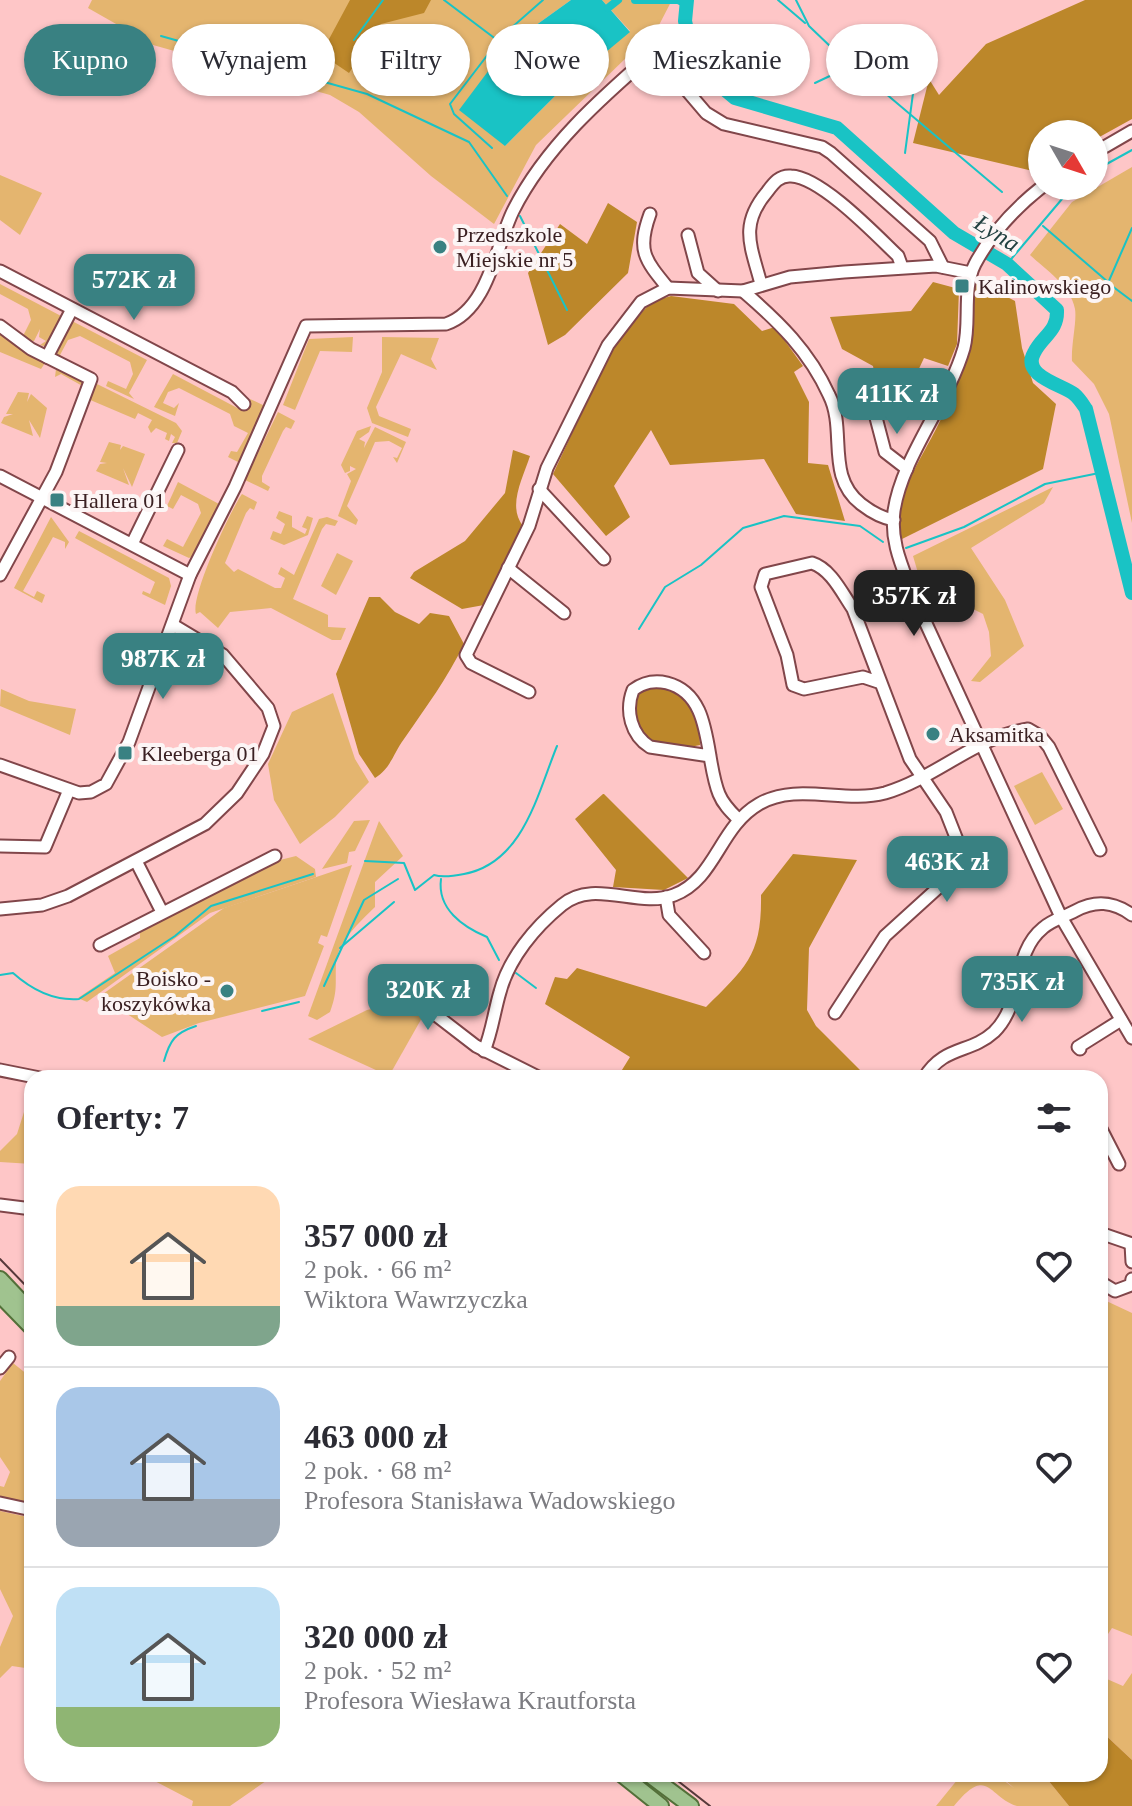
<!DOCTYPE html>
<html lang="pl">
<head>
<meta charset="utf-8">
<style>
  :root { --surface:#fff; --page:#f2f2f3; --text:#2b2b33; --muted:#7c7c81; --line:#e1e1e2; --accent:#398182 }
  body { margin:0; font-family:Georgia,serif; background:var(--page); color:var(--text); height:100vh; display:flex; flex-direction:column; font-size:30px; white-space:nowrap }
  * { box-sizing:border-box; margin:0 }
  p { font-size:26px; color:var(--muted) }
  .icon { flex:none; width:44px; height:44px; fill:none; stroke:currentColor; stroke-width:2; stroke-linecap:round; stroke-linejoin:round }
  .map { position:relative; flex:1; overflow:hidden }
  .side { position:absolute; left:24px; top:1070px; width:1084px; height:712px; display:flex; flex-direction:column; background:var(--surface); border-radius:24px; box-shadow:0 2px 6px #0004 }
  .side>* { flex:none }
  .guide { position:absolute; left:24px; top:24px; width:1084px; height:72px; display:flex; gap:16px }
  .needle { width:52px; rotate:129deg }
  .controls { position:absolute; left:1028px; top:120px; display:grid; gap:16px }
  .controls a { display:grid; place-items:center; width:80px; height:80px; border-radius:50%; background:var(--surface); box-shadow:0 2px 6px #0004; font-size:40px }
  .price { position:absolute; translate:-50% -68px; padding:0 18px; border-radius:16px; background:var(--accent); color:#fff; font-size:26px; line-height:52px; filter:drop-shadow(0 2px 4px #0008) }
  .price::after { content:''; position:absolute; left:50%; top:48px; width:24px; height:18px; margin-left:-12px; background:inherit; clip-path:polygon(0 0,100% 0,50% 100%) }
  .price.selected { background:#222; color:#fff }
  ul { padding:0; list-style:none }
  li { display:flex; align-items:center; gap:24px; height:200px; padding:0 32px }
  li+li { border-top:2px solid var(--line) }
  li span { display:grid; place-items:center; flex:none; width:224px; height:160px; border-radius:24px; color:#555 }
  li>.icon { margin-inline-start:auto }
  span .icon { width:96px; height:96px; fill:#fffc; stroke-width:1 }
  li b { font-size:34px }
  h2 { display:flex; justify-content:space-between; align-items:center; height:96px; padding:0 32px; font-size:34px }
  .chip { padding:0 28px; border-radius:36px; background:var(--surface); box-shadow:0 2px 6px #0004; font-size:28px; line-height:72px }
  .chip.selected { background:var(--accent); color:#fff }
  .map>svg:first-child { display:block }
  .green { fill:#e4b56f }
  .forest { fill:#bc872a }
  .water { fill:#19c3c5 }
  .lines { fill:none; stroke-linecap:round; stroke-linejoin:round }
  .stream { stroke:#19c3c5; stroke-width:2 }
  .canal { stroke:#19c3c5; stroke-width:8 }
  .river { stroke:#19c3c5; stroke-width:14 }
  .minor-casing { stroke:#81464a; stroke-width:15 }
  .major-casing { stroke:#537039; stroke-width:18 }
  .minor { stroke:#fff; stroke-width:11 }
  .major { stroke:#a0c38f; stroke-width:14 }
  .tram { stroke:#58393b; stroke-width:2 }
  .poi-dot { fill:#398182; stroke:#fcf5f5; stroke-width:3 }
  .labels { text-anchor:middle; stroke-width:8; stroke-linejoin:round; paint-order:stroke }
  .poi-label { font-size:22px; fill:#3a2022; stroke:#fcf5f5; text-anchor:start }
  .water-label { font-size:24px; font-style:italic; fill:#224141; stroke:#fcf5f5 }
</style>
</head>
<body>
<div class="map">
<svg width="1132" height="1806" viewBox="0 0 1132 1806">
  <rect width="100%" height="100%" fill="#fec6c7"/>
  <!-- green -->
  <g class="green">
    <path d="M92 0H571L507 46 505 146 564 87 630 31 602 0H672L658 27 536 145 494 224 431 176 359 112 330 95 153 45 88 8Z"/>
    <path d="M1132 167V523L1109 414 1094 384 1072 361C1071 345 1077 321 1075 309 1071 286 1046 270 1030 255L1072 202Z"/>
    <path d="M0 175 42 193 20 235 0 220Z"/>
    <path d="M0 284 63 317 47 347 40 345 46 341 39 337 40 329 34 341 24 340 11 330 23 336 31 320 28 309 0 294Z"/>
    <path d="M72 321 147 360 129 393 134 399 106 386 108 381 126 389 133 374 130 362 80 336 68 340 60 355 79 368 56 356Z"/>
    <path d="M0 333 83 380 86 388 61 374 55 377 56 369 45 363 41 369 0 352Z"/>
    <path d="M353 337 352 352 320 351 295 410 283 405 309 339Z"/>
    <path d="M382 337 439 338 431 359 437 370 401 354 376 407 379 416 411 429 408 437 372 423 367 408 382 372Z"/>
    <path d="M173 374 243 411 250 399 265 406 240 463 228 457 231 451 237 452 248 433 234 426 230 414 179 388 168 392 163 403 174 408 179 403 175 416 154 407Z"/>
    <path d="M97 384 176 423 182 431 177 443H172L175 437 171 434 169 441 165 439 167 433 156 428 151 433 148 427 152 420 138 413 135 419 88 399Z"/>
    <path d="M18 392 29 393 27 402 31 394 47 408 40 438 29 420 33 436 1 423 4 417 13 414H6Z"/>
    <path d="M278 412 295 421 291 429 286 427 283 431 262 476V482L270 487 268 491 245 480Z"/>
    <path d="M371 426 369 432 359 439 365 442 364 448 375 427 406 442 397 463 393 457 397 458 402 448 389 441 375 442 347 506 358 520 356 525 338 516 351 481 347 474 356 469 350 466V471L345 473 341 465 357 431Z"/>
    <path d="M109 442 121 445 120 450 123 446 145 454 132 487 123 468 129 485 96 471 100 464 107 463 100 462Z"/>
    <path d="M178 482 219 504 193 556 189 558 163 546 167 539 183 547 201 513 198 504 181 495 173 509 167 506Z"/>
    <path d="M1053 487 1044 503 971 548 1005 600 1024 646 980 682 971 681 991 656 989 632 983 614 921 583 913 556Z"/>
    <path d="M242 494 257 502 254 510 250 508 246 513 225 563 234 572 238 569 275 588H281L285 578 278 574 281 567 294 575 319 519 327 517 338 521 335 526 326 524 322 529 293 599 328 615V627L346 628 341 640H332L271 608 230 612 218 628 200 612 196 614C190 597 230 511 242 494Z"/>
    <path d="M279 511 292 516V527L305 534 307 529 302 527 307 516 313 518 308 535 284 545 270 539 273 531 281 534 285 524 276 518Z"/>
    <path d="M51 517 69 542 65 549V542L53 537 23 591 34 597 37 591 45 595 42 603 14 588Z"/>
    <path d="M79 531 169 578 171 586 165 605 142 594 143 591 150 594 155 582 75 538Z"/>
    <path d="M337 553 353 561 336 595 321 586Z"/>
    <path d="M1 689 29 701 76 709 70 735 0 706Z"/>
    <path d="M333 693 355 759 369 782 335 817 300 844 274 800 268 764 292 712Z"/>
    <path d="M1042 772 1063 809 1035 825 1014 786Z"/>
    <path d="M370 820 355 851 349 852 347 863 322 869 354 821Z"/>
    <path d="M379 821 403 856 375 882V907C360 922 338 941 336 963 335 985 338 990 330 1012L317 1020 308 1016Z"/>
    <path d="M296 856 315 869 316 877 210 913 87 1002 78 998 115 973 108 956 140 938V932L280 860Z"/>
    <path d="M352 865 327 937 321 935 318 943 324 946 305 996 199 1023 162 1037 100 996 224 908Z"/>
    <path d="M400 1003 423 1016 389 1076 308 1039 367 1010Z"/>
    <path d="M24 1112 32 1113V1164L0 1162V1151L17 1134Z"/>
    <path d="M1100 1298 1132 1313V1636L1112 1628 1100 1646Z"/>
    <path d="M13 1363 28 1375 32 1372V1505L0 1498V1486L4 1487 10 1472 0 1457V1381Z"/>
    <path d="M0 1511 32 1518V1669L12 1666 0 1678V1647L13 1616 0 1589Z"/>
    <path d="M1132 1673V1760L1100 1730V1676L1123 1686Z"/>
    <path d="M150 1774H276L230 1806H192L193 1801 149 1778Z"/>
    <path d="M962 1774H995L1014 1788 998 1774H1043L1069 1806C1054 1806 1032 1806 1017 1806 988 1797 988 1764 954 1806H936Z"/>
  </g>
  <!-- forest -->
  <g class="forest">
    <path d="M350 0H431L424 13 381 24 349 73 321 54Z"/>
    <path d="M1085 0H1132V119L1094 140V134H1042V169L1037 172 913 143 929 79 939 95 986 44Z"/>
    <path d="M608 203 637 222 628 273 565 335 548 345 528 273 560 224 587 244Z"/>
    <path d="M974 280 1015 301 1022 348 1033 383 1056 404 1043 469 898 541C894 486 929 452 947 405 964 359 970 328 974 280Z"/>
    <path d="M933 282 959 289 957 344 948 366 924 358 894 422 882 416 873 366 842 349 830 317 911 311Z"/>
    <path d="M671 296 734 304 762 331 775 327 803 366 794 372 809 402 808 463 828 465 845 521 796 514 764 459 670 465 651 430 614 486 630 517 606 536 553 474 613 346 651 302Z"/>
    <path d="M513 450 530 456C523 478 507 506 523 526L484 605 462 609 410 578 414 572 465 541 505 493Z"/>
    <path d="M369 597H380L395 612 419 624 430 613 449 616 464 644C447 679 426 707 404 739 393 754 391 768 375 778L359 754 336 674Z"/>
    <path d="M659 685 686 695 699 721 700 745C689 748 680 747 668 745 637 740 636 731 634 701L641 690Z"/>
    <path d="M603 794H604L688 878 664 890 613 887 616 870 575 819Z"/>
    <path d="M793 854 857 860 809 948 807 1010 816 1026 862 1072V1078H617L630 1057 545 1004 555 977 567 979 577 968 706 1007C746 967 762 955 761 895Z"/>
    <path d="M1100 1730 1132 1760V1806H1069L1043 1774H1100Z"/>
  </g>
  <!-- water -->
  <path class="water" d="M571 0H602L630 32 564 87 505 146 459 110 507 46Z"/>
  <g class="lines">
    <!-- stream -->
    <g class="stream">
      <path d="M444 0 497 40"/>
      <path d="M778 0 805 23"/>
      <path d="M796 0 809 26 833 49 1002 192"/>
      <path d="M161 36 367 94 469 142 507 196"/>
      <path d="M354 40 383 0"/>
      <path d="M815 83 853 65 888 40 898 44 914 86 905 153"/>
      <path d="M492 148 454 114 450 104 502 36 543 0"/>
      <path d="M1094 171 1132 150"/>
      <path d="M520 216 567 310"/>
      <path d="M1043 226 1108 282"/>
      <path d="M1132 228 1108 283 1132 301"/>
      <path d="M1007 264 1073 186"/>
      <path d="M906 548 964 527 1045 484 1104 472"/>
      <path d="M639 629 665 587 701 565 743 528 784 516 860 526 883 542"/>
      <path d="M365 861 404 863 415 890 434 875C443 878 454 876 464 874 523 863 537 795 557 746"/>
      <path d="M441 879C437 909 463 927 487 937L499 960"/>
      <path d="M340 948 394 902"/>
      <path d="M516 973 536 988"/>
      <path d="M0 975 13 973C31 989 54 1001 79 999L175 936 211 906 313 874"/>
      <path d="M324 986 364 900 398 879"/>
      <path d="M262 1011 299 1002"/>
      <path d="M164 1061C170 1040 175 1033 196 1026"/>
      <path d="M1100 1571V1581"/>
      <path d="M1100 1586V1591"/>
    </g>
    <!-- canal -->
    <g class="canal">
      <path d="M635 0H678L686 4"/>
      <path d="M608 8 618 0"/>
    </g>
    <!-- river -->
    <path class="river" d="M687 0 685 21 692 51 711 78 735 98 837 128 954 233 1007 264 1057 310C1058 332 1042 336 1034 353 1021 376 1063 385 1074 394 1079 398 1082 403 1086 409L1132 593"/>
    <!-- minor casing -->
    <g class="minor-casing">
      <g id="minor">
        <path d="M1094 153 1132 131"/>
        <path d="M1043 186C1015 208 992 232 975 264 962 289 971 322 964 348 948 403 902 457 894 511 890 541 902 566 912 593L1061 917 1132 1038"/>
        <path d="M650 214C637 250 644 259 668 288"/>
        <path d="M688 235 698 273 718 291"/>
        <path d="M0 271 232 392 244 404"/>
        <path d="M761 284C751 246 739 225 767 192 773 184 779 175 791 176 821 177 876 235 898 256L902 267"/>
        <path d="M743 291C779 322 809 351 829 395 847 430 825 476 861 504 870 511 881 518 894 520"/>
        <path d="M0 326 31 349 91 379 56 472 0 575"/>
        <path d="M47 357 72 309"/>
        <path d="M874 410 885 452 907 469"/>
        <path d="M0 476 190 575"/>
        <path d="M539 489 604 559"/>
        <path d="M132 544 178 450"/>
        <path d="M508 568 564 613"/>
        <path d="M529 692 471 663 466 655 529 526 547 468 608 345 641 302 668 288 743 291 790 277 844 272 936 266 971 273"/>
        <path d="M710 756 650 747C631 735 625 711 633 690 644 682 654 680 667 683 714 695 704 758 719 794 723 804 730 811 737 818"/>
        <path d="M0 765 79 793 91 792 106 784 129 742 190 575 235 487 306 326 446 324C488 310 496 246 513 211 545 147 601 98 654 52L706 113 724 124 822 147 831 153 930 241 943 267"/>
        <path d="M0 846 45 847 69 790"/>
        <path d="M136 861 162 912"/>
        <path d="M666 897 669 915 704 953"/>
        <path d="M0 909 42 905 68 896 205 824 237 793 263 754 274 726 268 708 223 655 173 625"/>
        <path d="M100 945 275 856"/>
        <path d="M393 982 476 1046 540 1078"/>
        <path d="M835 1013 885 936 950 877 959 845 946 812 910 759 853 609C842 593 831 569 812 563L765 574 761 587 787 655 793 685 804 689 863 677 881 683"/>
        <path d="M1080 1049 1078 1047 1121 1020"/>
        <path d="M484 1051C492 1032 494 1012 500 992 509 958 535 927 562 905 594 878 638 909 674 895 716 879 719 827 759 804 797 782 844 804 885 793 936 778 975 737 1028 729L1040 736 1049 747 1100 850"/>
        <path d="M0 1070 40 1078"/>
        <path d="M924 1078C944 1045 970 1054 994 1032 1024 1003 1011 954 1043 928 1052 920 1064 917 1075 911 1095 900 1113 901 1132 915"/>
        <path d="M1100 1127 1119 1164"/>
        <path d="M0 1205 32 1209"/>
        <path d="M1100 1233 1132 1244"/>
        <path d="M1131 1244 1132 1262"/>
        <path d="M1100 1282 1115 1291 1131 1285 1132 1279"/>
        <path d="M0 1368 9 1357"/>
        <path d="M0 1503 32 1510"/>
      </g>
    </g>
    <!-- major casing -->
    <g class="major-casing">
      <g id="major">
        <path d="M0 1279 32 1313"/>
        <path d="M0 1295 32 1328"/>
        <path d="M621 1774 661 1806"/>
        <path d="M648 1774 691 1806"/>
      </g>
    </g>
    <!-- minor -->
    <use href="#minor" class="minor"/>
    <!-- major -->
    <use href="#major" class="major"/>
    <!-- tram -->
    <g class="tram">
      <path d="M0 1259 32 1292"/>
      <path d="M669 1774 710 1806"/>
    </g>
  </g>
  <!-- markers -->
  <g class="poi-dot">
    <circle cx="440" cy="247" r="8"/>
    <rect x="954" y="278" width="16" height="16" rx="4"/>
    <rect x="49" y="492" width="16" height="16" rx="4"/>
    <circle cx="933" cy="734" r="8"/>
    <rect x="117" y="745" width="16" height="16" rx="4"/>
    <circle cx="227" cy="991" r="8"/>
  </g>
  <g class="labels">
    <!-- poi labels -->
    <g class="poi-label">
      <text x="456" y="242">Przedszkole<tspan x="456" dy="25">Miejskie nr 5</tspan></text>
      <text x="978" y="294">Kalinowskiego</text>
      <text x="73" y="508">Hallera 01</text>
      <text x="949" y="742">Aksamitka</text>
      <text x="141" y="761">Kleeberga 01</text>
      <text x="211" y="986" text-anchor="end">Boisko -<tspan x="211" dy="25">koszykówka</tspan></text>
    </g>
    <!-- water labels -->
    <g class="water-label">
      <text transform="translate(997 233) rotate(32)" y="8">Łyna</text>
    </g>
  </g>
</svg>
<div class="controls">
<a><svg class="needle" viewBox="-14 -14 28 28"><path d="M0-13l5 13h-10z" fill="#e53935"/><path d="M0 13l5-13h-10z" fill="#7c7c81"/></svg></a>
</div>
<b class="price" style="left:134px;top:322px">572K zł</b>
<b class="price" style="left:897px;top:436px">411K zł</b>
<b class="price selected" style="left:914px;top:638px">357K zł</b>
<b class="price" style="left:163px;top:701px">987K zł</b>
<b class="price" style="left:947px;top:904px">463K zł</b>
<b class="price" style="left:1022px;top:1024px">735K zł</b>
<b class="price" style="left:428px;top:1032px">320K zł</b>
<div class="guide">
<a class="chip selected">Kupno</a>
<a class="chip">Wynajem</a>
<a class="chip">Filtry</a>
<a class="chip">Nowe</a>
<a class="chip">Mieszkanie</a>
<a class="chip">Dom</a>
</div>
<section class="side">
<h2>Oferty: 7<svg class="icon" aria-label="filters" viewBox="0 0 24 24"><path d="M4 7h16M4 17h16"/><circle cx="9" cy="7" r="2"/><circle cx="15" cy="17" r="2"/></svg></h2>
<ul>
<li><span style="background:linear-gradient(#ffd9b3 75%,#7fa58c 0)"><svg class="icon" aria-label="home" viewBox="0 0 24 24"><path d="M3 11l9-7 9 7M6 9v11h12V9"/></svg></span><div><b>357 000 zł</b><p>2 pok. · 66 m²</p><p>Wiktora Wawrzyczka</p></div><svg class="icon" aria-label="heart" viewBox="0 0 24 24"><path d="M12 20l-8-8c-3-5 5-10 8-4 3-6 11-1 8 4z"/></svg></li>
<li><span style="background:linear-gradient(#a9c7e8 70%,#9aa5b1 0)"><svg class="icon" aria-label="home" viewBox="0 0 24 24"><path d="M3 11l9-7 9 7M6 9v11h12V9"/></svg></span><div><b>463 000 zł</b><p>2 pok. · 68 m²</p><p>Profesora Stanisława Wadowskiego</p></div><svg class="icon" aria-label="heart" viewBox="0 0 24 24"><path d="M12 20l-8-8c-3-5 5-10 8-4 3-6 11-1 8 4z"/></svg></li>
<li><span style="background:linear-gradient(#bfe0f5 75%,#8fb573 0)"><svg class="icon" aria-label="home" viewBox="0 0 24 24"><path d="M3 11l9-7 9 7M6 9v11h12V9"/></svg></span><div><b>320 000 zł</b><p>2 pok. · 52 m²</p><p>Profesora Wiesława Krautforsta</p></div><svg class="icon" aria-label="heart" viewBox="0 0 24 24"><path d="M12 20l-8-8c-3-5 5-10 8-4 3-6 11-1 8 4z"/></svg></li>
</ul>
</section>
</div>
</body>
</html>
